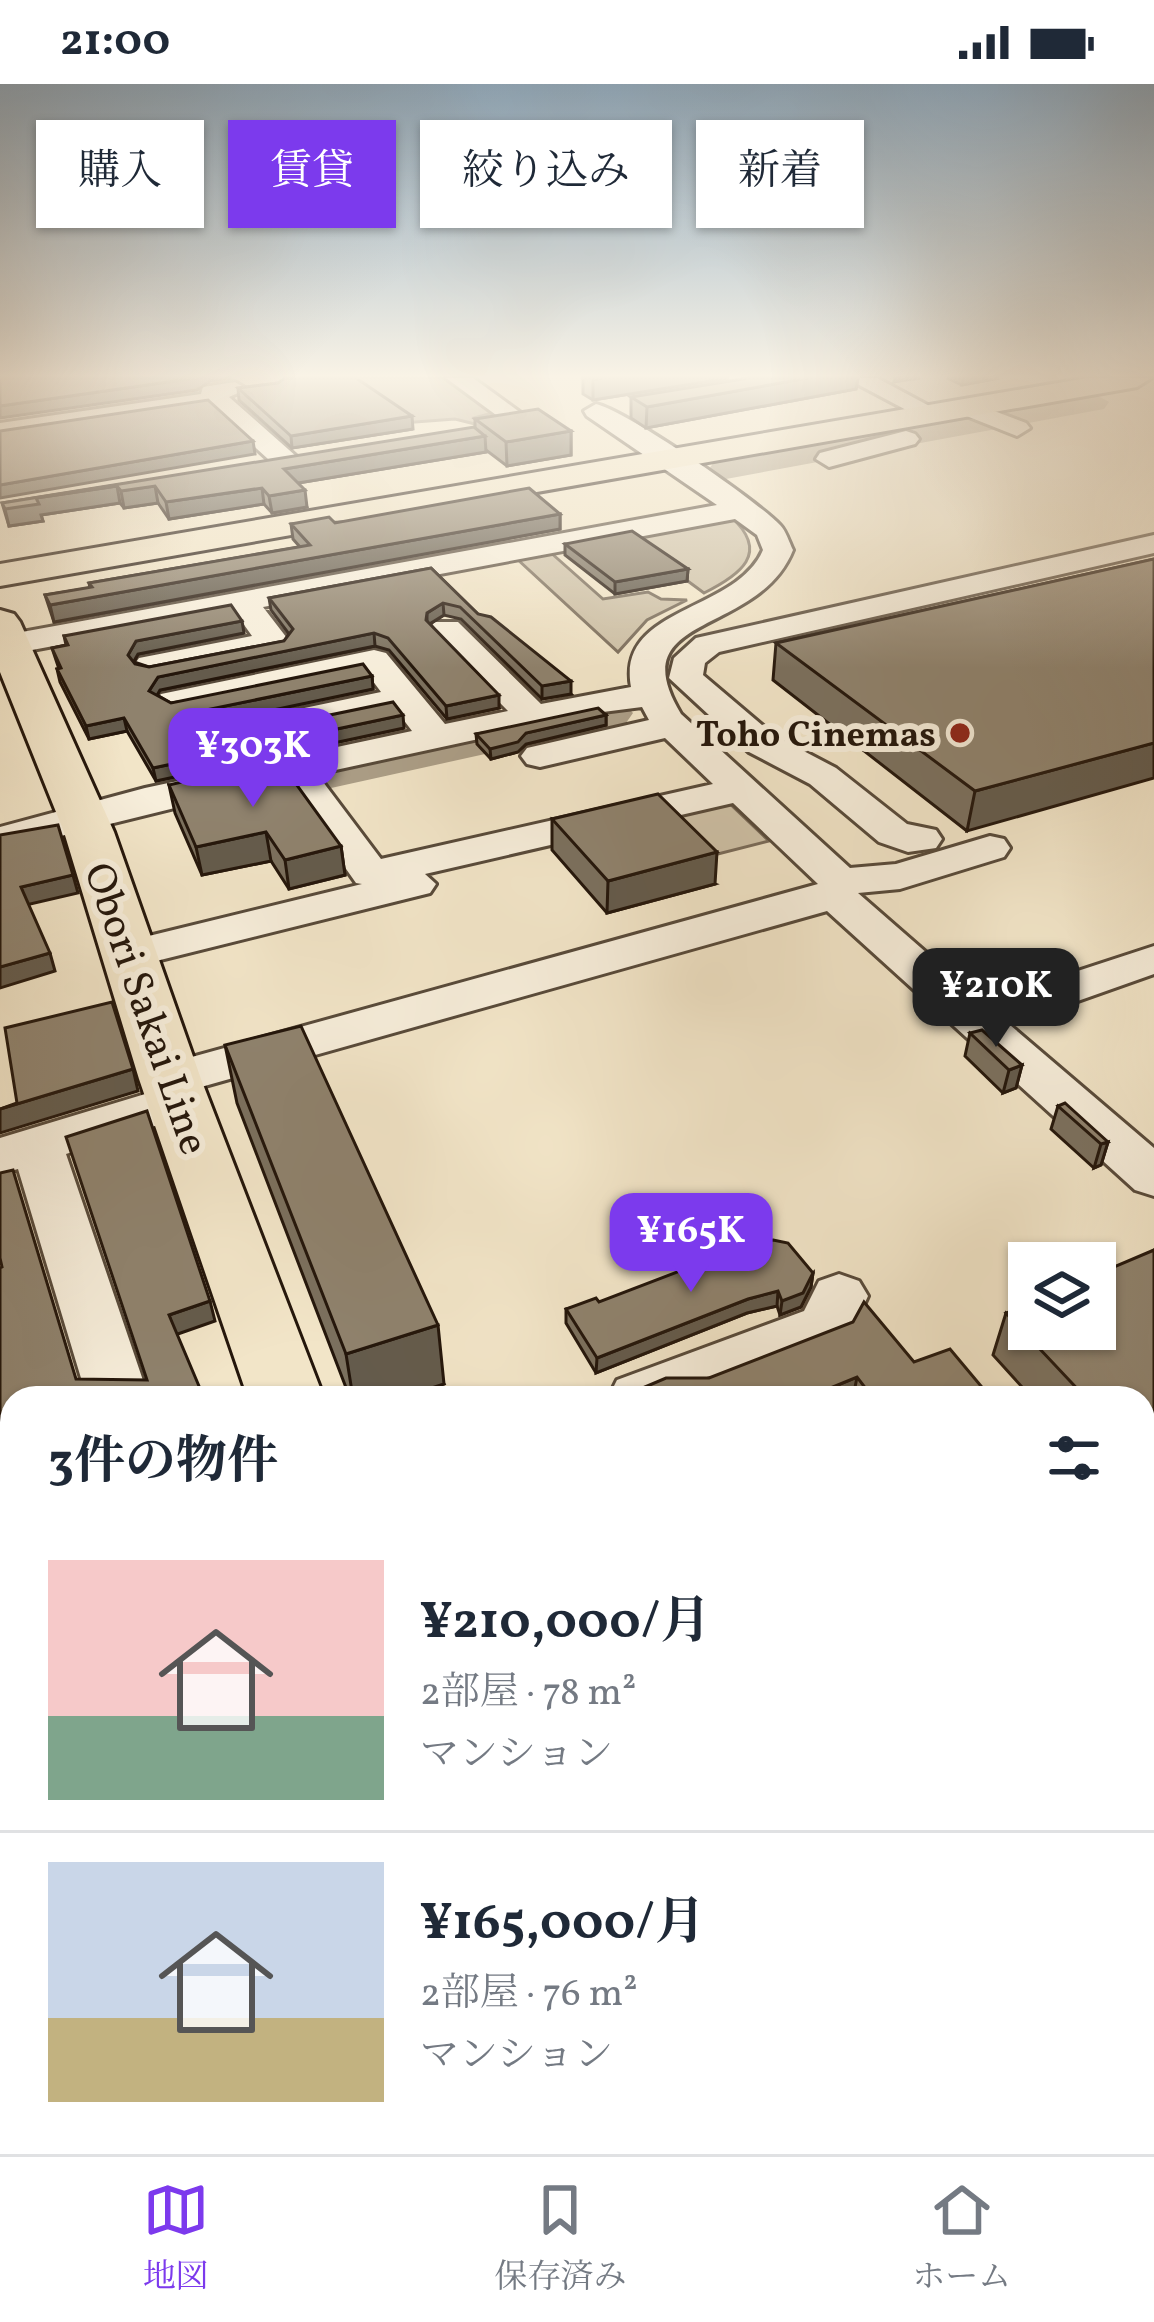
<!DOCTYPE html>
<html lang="ja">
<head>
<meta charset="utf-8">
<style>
  :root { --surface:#fff; --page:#f6f6f7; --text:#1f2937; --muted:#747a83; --line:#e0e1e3; --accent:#7c3aed }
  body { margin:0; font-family:Vollkorn,"Noto Serif JP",serif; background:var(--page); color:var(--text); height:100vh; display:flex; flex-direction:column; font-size:45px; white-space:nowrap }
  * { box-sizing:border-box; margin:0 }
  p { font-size:39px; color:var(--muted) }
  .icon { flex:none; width:66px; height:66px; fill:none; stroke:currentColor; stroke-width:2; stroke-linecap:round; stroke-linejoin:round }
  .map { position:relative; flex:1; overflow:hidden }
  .panel { position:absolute; left:0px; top:1302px; width:1155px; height:768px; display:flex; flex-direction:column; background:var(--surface); border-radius:36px 36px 0 0; box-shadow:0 3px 9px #0004 }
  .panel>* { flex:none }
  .guide { position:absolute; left:36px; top:36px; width:1083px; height:108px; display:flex; gap:24px }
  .fabs { position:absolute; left:1008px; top:1158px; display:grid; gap:24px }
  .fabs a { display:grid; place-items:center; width:108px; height:108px; border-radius:0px; background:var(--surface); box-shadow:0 3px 9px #0004; font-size:60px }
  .price { position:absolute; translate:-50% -102px; padding:0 27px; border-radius:24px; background:var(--accent); color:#fff; font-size:39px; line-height:78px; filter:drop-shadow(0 3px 6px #0008) }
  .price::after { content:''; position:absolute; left:50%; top:72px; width:36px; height:27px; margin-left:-18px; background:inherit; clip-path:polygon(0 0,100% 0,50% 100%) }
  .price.current { background:#222; color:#fff }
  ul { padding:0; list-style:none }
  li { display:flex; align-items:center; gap:36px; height:300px; padding:0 48px }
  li+li { border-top:3px solid var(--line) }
  li span { display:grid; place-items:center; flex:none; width:336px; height:240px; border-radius:0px; color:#555 }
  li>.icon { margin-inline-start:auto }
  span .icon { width:144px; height:144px; fill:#fffc; stroke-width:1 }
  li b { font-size:51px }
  h2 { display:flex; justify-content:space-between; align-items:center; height:144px; padding:0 48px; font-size:51px }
  .chip { padding:0 42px; border-radius:0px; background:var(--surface); box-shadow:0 3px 9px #0004; font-size:42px; line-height:108px }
  .chip.current { background:var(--accent); color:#fff }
  .status { display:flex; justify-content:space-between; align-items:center; height:84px; padding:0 60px; background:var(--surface); direction:ltr }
  .status svg { height:33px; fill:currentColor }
  .menu { display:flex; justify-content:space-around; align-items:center; height:168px; border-top:3px solid var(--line); background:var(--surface); font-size:33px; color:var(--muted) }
  .menu a { display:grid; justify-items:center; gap:6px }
  .menu .current { color:var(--accent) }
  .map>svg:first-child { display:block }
  .green { fill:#cfc2a8; stroke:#7a6c5a; stroke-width:3 }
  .water { fill:#ac9f88; stroke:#766856; stroke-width:3 }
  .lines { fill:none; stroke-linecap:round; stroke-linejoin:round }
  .river { fill:#ac9f88; fill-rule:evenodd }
  .minor-casing { stroke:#584a3a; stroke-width:6 }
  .major-casing { stroke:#24160b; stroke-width:6 }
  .minor { fill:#f7eedb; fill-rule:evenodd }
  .major { fill:#f2e5c8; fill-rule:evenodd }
  .wall { fill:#7b705e; stroke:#24160b; stroke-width:3 }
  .shaded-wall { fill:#645b4c; stroke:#24160b; stroke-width:3 }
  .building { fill:#8f826d; stroke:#24160b; stroke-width:3 }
  .poi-dot { fill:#8f2418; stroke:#f7eedb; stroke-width:4.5 }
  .labels { text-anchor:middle; stroke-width:12; stroke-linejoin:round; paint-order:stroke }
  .far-poi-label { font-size:36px; font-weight:bold; fill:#24160b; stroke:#f7eedb; text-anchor:end }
  .street-label { font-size:42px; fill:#24160b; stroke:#f7eedb }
</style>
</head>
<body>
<div class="status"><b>21:00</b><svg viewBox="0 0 49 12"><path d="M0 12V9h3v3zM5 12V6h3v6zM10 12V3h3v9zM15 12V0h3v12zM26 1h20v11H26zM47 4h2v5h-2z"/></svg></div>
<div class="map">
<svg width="1154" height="2070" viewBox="0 0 1154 2070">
  <rect width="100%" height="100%" fill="#f2e5c8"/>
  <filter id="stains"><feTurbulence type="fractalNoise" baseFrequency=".00167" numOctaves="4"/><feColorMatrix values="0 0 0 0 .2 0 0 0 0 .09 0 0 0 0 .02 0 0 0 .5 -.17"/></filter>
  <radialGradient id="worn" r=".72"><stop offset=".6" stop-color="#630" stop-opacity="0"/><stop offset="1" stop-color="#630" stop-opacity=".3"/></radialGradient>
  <!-- green -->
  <g class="green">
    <path d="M731 433C771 469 740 491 704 509L628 453Z"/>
    <path d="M550 468 603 515 648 508 661 515 687 516 647 536 618 568 516 474Z"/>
    <path d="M728 718 769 757 698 775 660 735Z"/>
  </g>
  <!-- water -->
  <path class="water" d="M296 294H450L493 329 474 334 479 341 455 335 402 339Z"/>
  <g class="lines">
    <!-- river -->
    <g class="river">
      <path d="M1093 309 1109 318 1104 325 726 395 714 392 709 385 714 378 726 375Z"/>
      <path d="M602 609 618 613 633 629 626 639 231 726 213 722 206 711 213 700 580 622 586 613Z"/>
    </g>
    <!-- minor casing -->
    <g class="minor-casing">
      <g id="minor">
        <path d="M446 294H473L536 340 533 345H515Z"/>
        <path d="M846 294H877L933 324 930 329H912Z"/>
        <path d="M235 298 247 305 229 313 297 373 301 379 297 385H279L211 323 0 355V339L201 310 203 303Z"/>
        <path d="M968 317 1026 339 1030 344 1017 352 959 329V319Z"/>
        <path d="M596 320C628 328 755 415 780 441 786 447 789 458 793 466 758 554 619 528 681 630L850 784 896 780 990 752 1004 755 1010 764 1004 773 900 805 858 809 983 918 1154 862V890L1010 941 1154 1064V1112L1135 1106 827 827 194 1005 203 1017 196 1029 66 1070 149 1314H87L18 1085 0 1090V1054L155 1007 145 995 152 984 818 800 733 719 425 790 436 800 430 809 128 884 112 881 106 871 112 861 362 800 356 799 284 697 0 767V743L145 704 412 647 396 626 197 668 184 665 179 657 184 649 381 608 366 588 173 628 161 624 155 617 161 610 374 566 386 569 445 640 508 627 434 552 430 545 434 538H458L541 620 631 603C616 522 736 529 763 466L757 451 735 435 263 523 290 558 285 565 151 591 139 588 134 581 139 574 252 552 235 528 0 572V552L717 421 587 332 584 327ZM642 623 649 636 527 664 521 672 527 680 540 683 665 654 713 700 381 775 317 690 603 628Z"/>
        <path d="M906 347 915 350 919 355 915 360 829 383 816 375 820 369Z"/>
        <path d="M1154 451V469L719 568 705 579 703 591 775 652 836 684 907 740 936 746 942 755 936 764 908 768 879 758 810 700 749 668 669 594 674 574 696 554Z"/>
        <path d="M839 1190 859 1197 868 1212 847 1258 705 1314H608L617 1296 804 1227 819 1197Z"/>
        <path d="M12 1550V1618L0 1622V1554Z"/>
        <path d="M12 1886V1971L0 1976V1891Z"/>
      </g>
    </g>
    <!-- major casing -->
    <g class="major-casing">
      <g id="major">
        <path d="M1087 294H1151L1137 303 0 502V480Z"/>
        <path d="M0 526 14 530 20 538 114 748 201 995 324 1314H248L139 995 64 748 0 588Z"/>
        <path d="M498 2058H608L612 2070H502Z"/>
      </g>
    </g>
    <!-- minor -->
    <use href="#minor" class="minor"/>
    <!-- major -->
    <use href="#major" class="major"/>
  </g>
  <!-- wall -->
  <g class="wall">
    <path d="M583 294H729L593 316 583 310Z"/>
    <path d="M749 294H858L856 305 646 344 631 334V313Z"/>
    <path d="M947 294H999L962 301Z"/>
    <path d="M278 299 413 345 292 364 239 316 238 304Z"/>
    <path d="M475 335 571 347V371L507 382 486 366V368L298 399 307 423 272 429 264 420 169 435 158 419 124 424 120 419 41 431 43 437 9 442 2 419 475 345Z"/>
    <path d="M560 430V445L54 538 45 511 90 504 89 499 300 463 293 455 291 440Z"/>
    <path d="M565 460 688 485 687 497 615 510 565 471Z"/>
    <path d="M1154 475 967 747 773 596 776 559Z"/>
    <path d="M431 484 478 530 571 610 542 615 461 535 444 531 430 540 499 624 447 635 389 566 375 562 160 606 157 611 171 619 372 592 373 605 183 645 178 653 180 656 194 659 404 644 156 697 127 647 89 655 60 598 57 585H59L52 564 66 561 64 552 244 549 138 570 134 578 149 583 284 557 289 550 271 526 269 514Z"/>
    <path d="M606 631V641L526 660 518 668 491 675 477 660 476 650Z"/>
    <path d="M169 701 341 762 345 791 289 805 271 777 202 791 175 729Z"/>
    <path d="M552 735 715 800 607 829 552 766Z"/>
    <path d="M970 949 1022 981 1016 1004 1003 1009 965 972Z"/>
    <path d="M225 961 444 1300 401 1314H350L237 1019Z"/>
    <path d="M1058 1022 1108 1058 1101 1081 1094 1084 1051 1045Z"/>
    <path d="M1154 1166V1448L1143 1436V1314H1032L993 1271 1006 1229 1029 1245Z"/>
    <path d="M813 1189 811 1203 801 1223 780 1231 777 1222 747 1229 596 1289 566 1239V1225L599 1218Z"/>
    <path d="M914 1278 991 1314H619L709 1294Z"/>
    <path d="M840 2058H1143L1154 2070H846Z"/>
  </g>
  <!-- shaded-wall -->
  <g class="shaded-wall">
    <path d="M196 294H232L210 297 197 306 0 334V322Z"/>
    <path d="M603 294H729L593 316V296Z"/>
    <path d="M808 294H858L856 305 646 344 647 323Z"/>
    <path d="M895 294H920L894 298Z"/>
    <path d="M963 294H999L962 301Z"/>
    <path d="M412 332 413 345 292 364 291 352Z"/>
    <path d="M571 347V371L507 382 506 358Z"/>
    <path d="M485 352 486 368 286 401 284 385Z"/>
    <path d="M253 357 255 370 0 414V401Z"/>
    <path d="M117 402 120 419 41 431 43 437 9 442 5 425 36 414Z"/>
    <path d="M155 402 158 419 124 424 121 407Z"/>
    <path d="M262 404 264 420 169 435 166 418Z"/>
    <path d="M305 406 307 423 272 429 269 412Z"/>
    <path d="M560 430V445L54 538 50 521Z"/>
    <path d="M688 485 687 497 615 510V498Z"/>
    <path d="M443 519 444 531 428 541 427 548V529Z"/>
    <path d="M242 537 244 549 138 570 130 584 128 571 136 557Z"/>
    <path d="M374 549 375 562 160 606 152 620 149 607 158 593Z"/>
    <path d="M372 592 373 605 183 645 175 659 173 646 181 631Z"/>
    <path d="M571 597V610L542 615V602Z"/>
    <path d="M499 611V624L447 635 446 622Z"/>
    <path d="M403 631 404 644 156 697 153 684Z"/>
    <path d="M606 631V641L526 660 518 668 491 675 490 665 526 649Z"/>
    <path d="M124 634 127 647 89 655 86 642Z"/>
    <path d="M1154 659V694L967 747 975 707Z"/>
    <path d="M266 748 271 777 202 791 196 763Z"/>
    <path d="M341 762 345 791 289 805 285 776Z"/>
    <path d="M717 768 715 800 607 829 608 797Z"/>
    <path d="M73 791 78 809 26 821 21 803Z"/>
    <path d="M50 869 55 887 0 904V883Z"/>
    <path d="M1022 981 1016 1004 1003 1009 1009 986Z"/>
    <path d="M133 985 138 1007 0 1049V1025Z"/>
    <path d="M1108 1058 1101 1081 1094 1084 1101 1060Z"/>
    <path d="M813 1189 811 1203 801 1223 780 1231 782 1217Z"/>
    <path d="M778 1207 777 1222 747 1229 596 1289 597 1274 748 1215Z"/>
    <path d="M210 1217 215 1237 175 1251 169 1231Z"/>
    <path d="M438 1241 444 1300 401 1314H353L346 1270Z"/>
    <path d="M857 1293 853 1314H806Z"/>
    <path d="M12 1521V1544L0 1549V1526Z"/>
    <path d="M12 1637V1659L0 1664V1641Z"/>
    <path d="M12 1829V1850L2 1855 8 1883 0 1886V1834Z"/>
  </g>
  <!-- building -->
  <g class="building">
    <path d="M0 294H196L0 322Z"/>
    <path d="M285 294H356L412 332 291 352 238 304 278 299Z"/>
    <path d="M749 294H808L647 323 631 313Z"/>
    <path d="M208 316 253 357 0 401V347Z"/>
    <path d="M538 325 571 347 506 358 475 335Z"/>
    <path d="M474 343 485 352 284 385 305 406 269 412 262 404 166 418 155 402 121 407 117 402 36 414 39 420 5 425 2 419Z"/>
    <path d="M529 404 560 430 50 521 45 511 92 503 89 499 310 461 291 440 329 433 335 439Z"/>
    <path d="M632 447 688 485 615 498 565 460Z"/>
    <path d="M1154 475V659L975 707 776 559Z"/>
    <path d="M431 484 478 530 491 533 571 597 542 602 460 523 443 519 427 529 426 536 499 611 446 622 388 554 374 549 158 593 149 607 171 619 363 580 372 592 181 631 173 646 180 656 194 659 393 618 403 631 153 684 124 634 86 642 57 585 61 584 52 564 68 561 64 552 231 521 242 537 136 557 128 571 135 580 149 583 284 557 293 545 269 514Z"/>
    <path d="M598 624 606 631 526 649 518 658 490 665 476 650Z"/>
    <path d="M278 675 341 762 285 776 266 748 196 763 169 701Z"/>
    <path d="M658 710 717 768 608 797 552 735Z"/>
    <path d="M58 741 73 791 21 803 50 869 0 883V751Z"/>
    <path d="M112 918 133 985 0 1025 17 1019 5 944Z"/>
    <path d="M301 942 438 1241 346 1270 225 961Z"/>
    <path d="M982 946 1022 981 1009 986 970 949Z"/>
    <path d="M1065 1019 1108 1058 1101 1060 1058 1022Z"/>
    <path d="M147 1027 210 1217 169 1231 204 1314H12V1521L0 1526V1184L2 1183 0 1174V1089L13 1086 76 1295 147 1296 66 1053Z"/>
    <path d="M773 1156 788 1159 813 1189 803 1209 782 1217 778 1207 748 1215 597 1274 566 1225 596 1214 599 1218 745 1162Z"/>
    <path d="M1154 1166V1387L1143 1375V1314H1086L1006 1229 1029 1220V1245H1095V1191Z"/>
    <path d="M864 1218 914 1278 950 1265 991 1314H873L857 1293 806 1314H619L666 1294H709L853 1238Z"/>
    <path d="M1154 1477V2070H873L867 2058H1143V1483Z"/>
    <path d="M12 1587V1637L0 1641V1604H4L7 1589Z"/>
    <path d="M12 1750V1829L0 1834V1755Z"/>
    <path d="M12 1938V2058H393L396 2070H0V1959L4 1942Z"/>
  </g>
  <!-- sky -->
  <linearGradient id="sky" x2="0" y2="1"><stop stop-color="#90acc2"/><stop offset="0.5" stop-color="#f9f3e6"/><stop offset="1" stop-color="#f9f3e6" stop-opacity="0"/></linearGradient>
  <rect width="1154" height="584" fill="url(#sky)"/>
  <!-- markers -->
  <circle class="poi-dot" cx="960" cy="649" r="12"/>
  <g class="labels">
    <!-- far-poi labels -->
    <g class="far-poi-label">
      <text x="936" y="662">Toho Cinemas</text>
    </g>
    <!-- street labels -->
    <g class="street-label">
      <text transform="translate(148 924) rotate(71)" y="15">Obori Sakai Line</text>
    </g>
  </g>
  <rect width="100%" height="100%" filter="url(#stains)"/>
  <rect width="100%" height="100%" fill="url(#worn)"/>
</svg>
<div class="fabs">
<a><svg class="icon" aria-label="layers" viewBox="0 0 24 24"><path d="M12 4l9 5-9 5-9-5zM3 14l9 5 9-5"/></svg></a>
</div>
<b class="price" style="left:253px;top:726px">¥303K</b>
<b class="price current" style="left:996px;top:966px">¥210K</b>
<b class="price" style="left:691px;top:1211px">¥165K</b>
<div class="guide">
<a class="chip">購入</a>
<a class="chip current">賃貸</a>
<a class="chip">絞り込み</a>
<a class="chip">新着</a>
</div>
<section class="panel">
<h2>3件の物件<svg class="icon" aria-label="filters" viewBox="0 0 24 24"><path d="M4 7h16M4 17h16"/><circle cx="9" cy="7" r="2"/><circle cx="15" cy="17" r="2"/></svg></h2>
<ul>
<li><span style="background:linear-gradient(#f6c9c9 65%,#7fa58c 0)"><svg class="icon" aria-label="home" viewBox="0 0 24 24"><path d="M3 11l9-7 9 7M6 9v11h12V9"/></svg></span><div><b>¥210,000/月</b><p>2部屋 · 78 m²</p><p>マンション</p></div></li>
<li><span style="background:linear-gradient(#c9d6e8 65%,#c2b280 0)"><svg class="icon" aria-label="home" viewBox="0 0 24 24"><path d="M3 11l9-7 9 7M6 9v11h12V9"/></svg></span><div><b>¥165,000/月</b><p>2部屋 · 76 m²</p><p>マンション</p></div></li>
</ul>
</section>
</div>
<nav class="menu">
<a class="current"><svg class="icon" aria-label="map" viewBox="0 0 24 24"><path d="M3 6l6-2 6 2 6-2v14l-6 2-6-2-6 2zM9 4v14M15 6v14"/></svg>地図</a>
<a><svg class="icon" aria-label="saved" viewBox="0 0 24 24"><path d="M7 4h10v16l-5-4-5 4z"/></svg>保存済み</a>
<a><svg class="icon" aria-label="home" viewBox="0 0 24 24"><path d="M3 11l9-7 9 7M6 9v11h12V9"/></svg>ホーム</a>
</nav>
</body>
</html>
